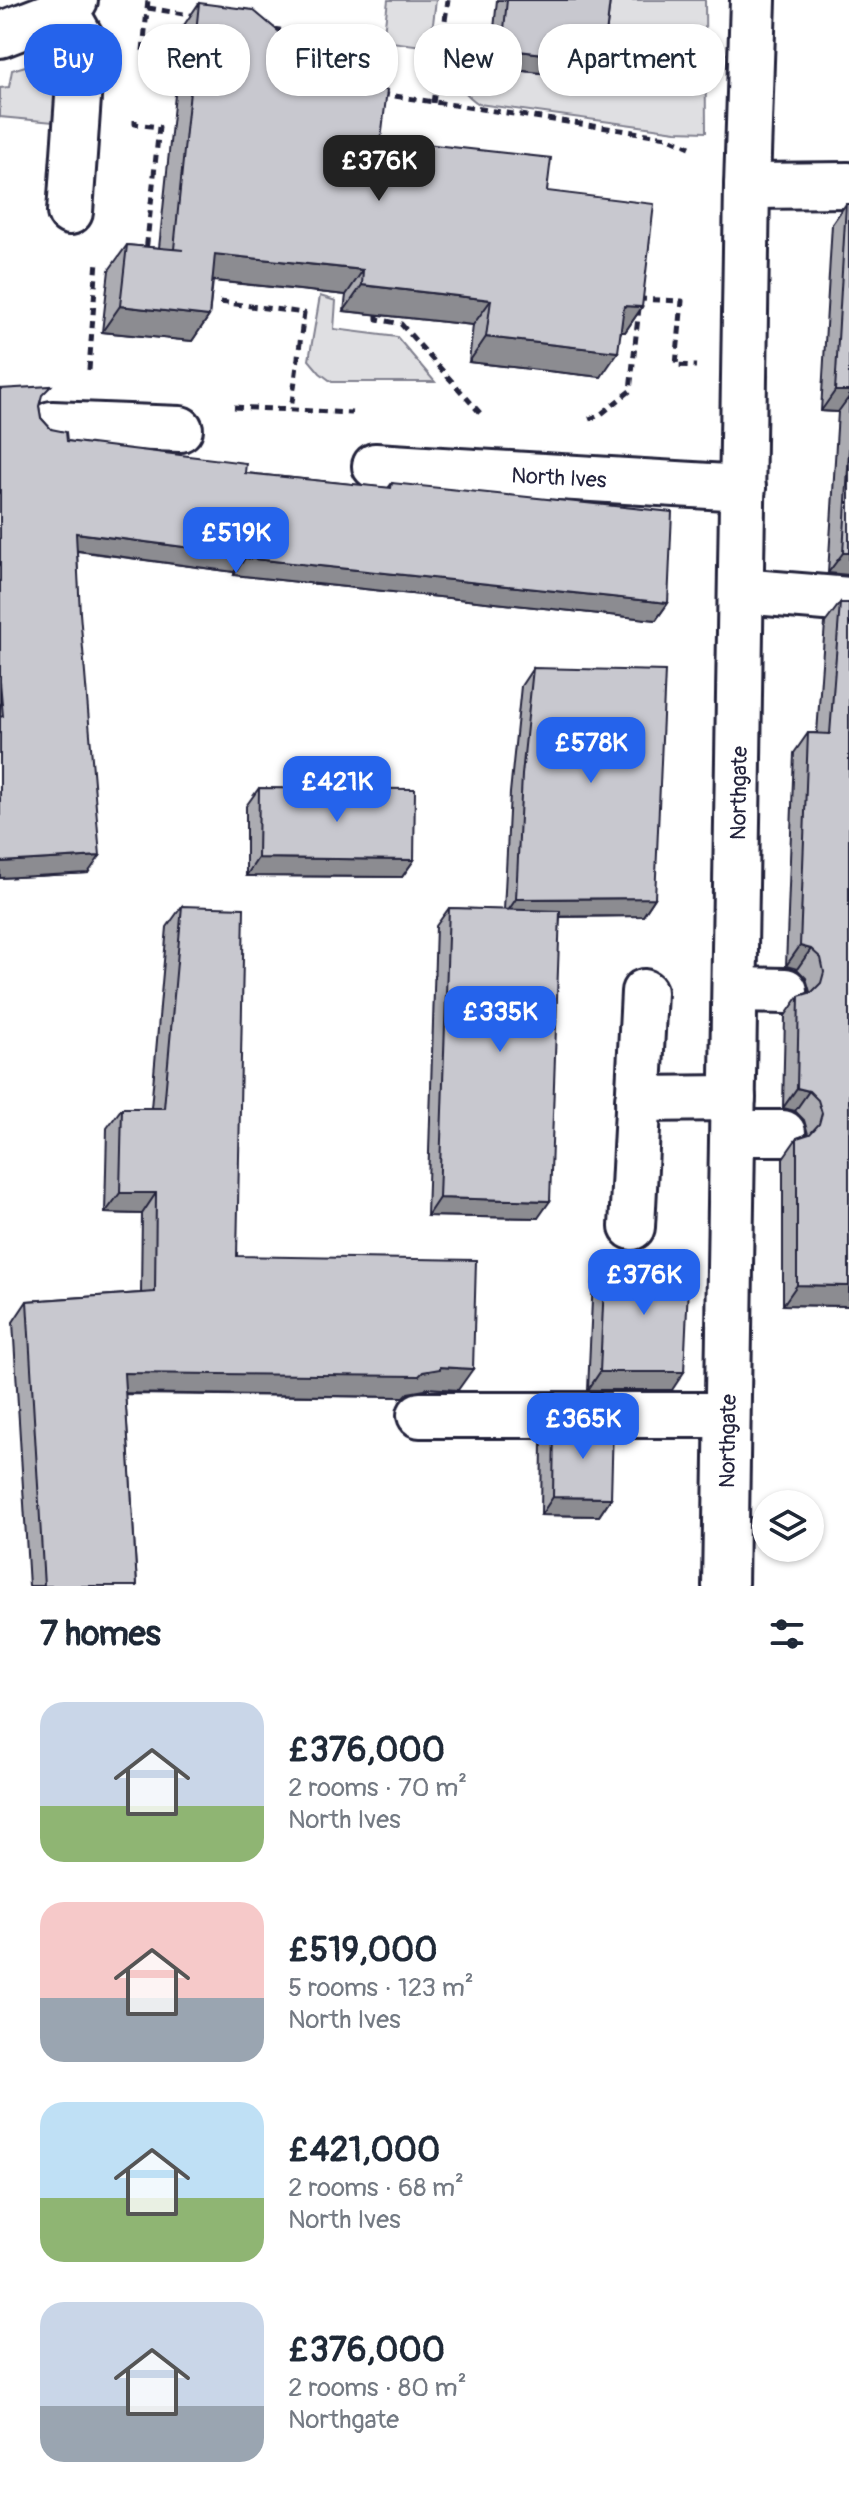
<!DOCTYPE html>
<html lang="en">
<head>
<meta charset="utf-8">
<style>
  :root { --surface:#fff; --page:#f6f6f7; --text:#1f2937; --muted:#747a83; --accent:#2563eb }
  body { margin:0; font-family:Pangolin,sans-serif; background:var(--page); color:var(--text); height:100vh; display:flex; flex-direction:column; font-size:30px; white-space:nowrap }
  * { box-sizing:border-box; margin:0 }
  p { font-size:26px; color:var(--muted) }
  .icon { flex:none; width:44px; height:44px; fill:none; stroke:currentColor; stroke-width:2; stroke-linecap:round; stroke-linejoin:round }
  .map { position:relative; height:1586px; overflow:hidden }
  .panel { display:flex; flex-direction:column; background:var(--surface); flex:1 }
  .panel>* { flex:none }
  .guide { position:absolute; left:24px; top:24px; width:802px; height:72px; display:flex; gap:16px }
  .buttons { position:absolute; left:752px; top:1490px; display:grid; gap:16px }
  .buttons a { display:grid; place-items:center; width:72px; height:72px; border-radius:50%; background:var(--surface); box-shadow:0 2px 6px #0004; font-size:40px }
  .price { position:absolute; translate:-50% -68px; padding:0 18px; border-radius:16px; background:var(--accent); color:#fff; font-size:26px; line-height:52px; filter:drop-shadow(0 2px 4px #0008) }
  .price::after { content:''; position:absolute; left:50%; top:48px; width:24px; height:18px; margin-left:-12px; background:inherit; clip-path:polygon(0 0,100% 0,50% 100%) }
  .price.current { background:#222; color:#fff }
  ul { padding:0; list-style:none }
  li { display:flex; align-items:center; gap:24px; height:200px; padding:0 40px }
  li span { display:grid; place-items:center; flex:none; width:224px; height:160px; border-radius:24px; color:#555 }
  li>.icon { margin-inline-start:auto }
  span .icon { width:96px; height:96px; fill:#fffc; stroke-width:1 }
  li b { font-size:34px }
  h2 { display:flex; justify-content:space-between; align-items:center; height:96px; padding:0 40px; font-size:34px }
  .chip { padding:0 28px; border-radius:32px; background:var(--surface); box-shadow:0 2px 6px #0004; font-size:28px; line-height:72px }
  .chip.current { background:var(--accent); color:#fff }
  .map>svg:first-child { display:block }
  .green { fill:#dfdfe2; stroke:#80808e; stroke-width:2 }
  .lines { fill:none; stroke-linecap:round; stroke-linejoin:round }
  .minor-casing { stroke:#22223b; stroke-width:50 }
  .path { stroke:#22223b; stroke-width:5; stroke-dasharray:8 6; stroke-linecap:butt }
  .minor { stroke:#fff; stroke-width:44 }
  .path-bridge { stroke:#22223b; stroke-width:5; stroke-dasharray:8 6; stroke-linecap:butt }
  .wall { fill:#acacb2; stroke:#22223b; stroke-width:2 }
  .shaded-wall { fill:#8c8c91; stroke:#22223b; stroke-width:2 }
  .building { fill:#c8c8cf; stroke:#22223b; stroke-width:2 }
  .labels { text-anchor:middle; stroke-width:8; stroke-linejoin:round; paint-order:stroke }
  .street-label { font-size:22px; fill:#22223b; stroke:#fff }
</style>
</head>
<body>
<div class="map">
<svg width="849" height="1586" viewBox="0 0 849 1586">
  <rect width="100%" height="100%" fill="#fff"/>
  <filter id="ink" filterUnits="userSpaceOnUse"><feTurbulence type="fractalNoise" baseFrequency=".0125" numOctaves="2"/><feDisplacementMap in="SourceGraphic" scale="16" xChannelSelector="R" yChannelSelector="G"/><feConvolveMatrix kernelMatrix="1 2 1 2 8 2 1 2 1" color-interpolation-filters="sRGB"/></filter>
  <g filter="url(#ink)">
    <!-- green -->
    <g class="green">
      <path d="M388 0H436L430 47 383 41Z"/>
      <path d="M600 0H705L706 132 676 131 479 104C452 87 452 62 455 33L493 37 490 67Z"/>
      <path d="M42 61 62 86 64 123 0 117V88L9 87 12 70Z"/>
      <path d="M320 296 336 301 334 329 397 337 435 382H332L320 373 309 360Z"/>
    </g>
    <g class="lines">
      <!-- minor casing -->
      <g class="minor-casing">
        <g id="minor">
          <path d="M65 10 82 40 70 212"/>
          <path d="M0 35 65 10 75 0"/>
          <path d="M747 186 849 185"/>
          <path d="M52 424 180 429"/>
          <path d="M375 466 743 488"/>
          <path d="M741 591 849 600"/>
          <path d="M735 990 785 991"/>
          <path d="M638 1099 733 1098"/>
          <path d="M734 1133H783"/>
          <path d="M632 1227 644 992"/>
          <path d="M420 1415H727"/>
          <path d="M725 1586 747 186 753 0"/>
        </g>
      </g>
      <!-- path -->
      <g class="path">
        <path d="M148 8 196 16"/>
        <path d="M273 29 297 33 290 80 296 81"/>
        <path d="M143 51 148 0"/>
        <path d="M381 94 667 137 690 147"/>
        <path d="M433 103 448 0"/>
        <path d="M135 120V124L159 127 146 252"/>
        <path d="M220 302 304 313 291 410"/>
        <path d="M377 315V319L401 324 480 413"/>
        <path d="M89 370 97 260"/>
        <path d="M234 407 352 413"/>
        <path d="M589 419 600 415 630 391 639 308"/>
      </g>
      <!-- minor -->
      <use href="#minor" class="minor"/>
      <!-- path-bridge -->
      <path class="path-bridge" d="M638 299 682 301 676 365 696 366"/>
    </g>
    <!-- wall -->
    <g class="wall">
      <path d="M497 0H610L603 61 591 79 490 67Z"/>
      <path d="M199 3 286 79 381 139 547 191 642 307 625 332H621L601 377 469 362 473 325 344 311 346 295 213 281 209 316 192 341 102 332 109 270 127 245 159 248 182 28Z"/>
      <path d="M846 204H849V575L828 573 838 412 821 411 832 224Z"/>
      <path d="M0 389 40 402 39 406 41 418 51 429 67 441 245 473 388 488 392 483 668 603 656 620 234 575V572L77 551 88 873 0 878Z"/>
      <path d="M840 603 849 1306 783 1305V1158L797 1138 808 1134 804 1120 795 1111 783 1108 785 1016 799 996 810 992 806 978 797 969 786 966 794 753 808 733H817L825 623Z"/>
      <path d="M533 668 655 898 643 916 560 917 538 1218 427 1216 436 926 449 908 504 910 510 793 521 686Z"/>
      <path d="M259 788 414 860 402 877 246 876V806Z"/>
      <path d="M182 906 237 1256 458 1390 427 1388 425 1390 408 1393 404 1397 125 1394 137 1586H29L13 1322 27 1301 141 1293 142 1214 105 1213 107 1128 122 1108H151L167 927Z"/>
      <path d="M605 1261 672 1390H588L593 1278Z"/>
      <path d="M554 1424 611 1498 599 1516 541 1515 542 1441Z"/>
    </g>
    <!-- shaded-wall -->
    <g class="shaded-wall">
      <path d="M502 49 603 61 591 79 490 67Z"/>
      <path d="M215 254 363 270 346 295 198 279Z"/>
      <path d="M362 285 491 300 473 325 344 311Z"/>
      <path d="M120 306 209 316 192 341 102 332Z"/>
      <path d="M624 306 642 307 625 332 606 331Z"/>
      <path d="M486 337 618 352 601 377 469 362Z"/>
      <path d="M835 391H849V397L838 412 821 411Z"/>
      <path d="M76 533 246 555 234 572 65 549Z"/>
      <path d="M843 553H849V575L828 573Z"/>
      <path d="M245 558 668 603 656 620 234 575Z"/>
      <path d="M100 856 88 873 0 878V862Z"/>
      <path d="M258 858 414 860 402 877 246 876Z"/>
      <path d="M655 898 643 916 504 917 516 899Z"/>
      <path d="M800 946 811 949 797 969 786 966Z"/>
      <path d="M797 1088 809 1091 795 1111 783 1108Z"/>
      <path d="M120 1193H156L142 1214 105 1213Z"/>
      <path d="M439 1198 550 1201 538 1218 427 1216Z"/>
      <path d="M797 1285 849 1286V1306L783 1305Z"/>
      <path d="M440 1367 473 1369 458 1390 427 1388 425 1390 408 1393 404 1397 109 1393 124 1373 423 1372Z"/>
      <path d="M600 1372H684L672 1390H588Z"/>
      <path d="M553 1497 611 1498 599 1516 541 1515Z"/>
    </g>
    <!-- building -->
    <g class="building">
      <path d="M507 0H610L603 61 502 49Z"/>
      <path d="M199 3 253 10 290 41 286 79 387 90 381 139 551 158 547 191 654 204 642 307 624 306 618 352 486 337 491 300 362 285 363 270 215 254 209 316 120 306 127 245 183 250 174 249Z"/>
      <path d="M846 204H849V391H835Z"/>
      <path d="M51 386 42 395 39 406 41 418 51 429 66 432 67 441 246 463 245 473 391 488 392 483 672 512 668 603 245 558 246 555 76 533 80 613 100 856 0 862V717L3 716 0 681V389Z"/>
      <path d="M849 450V553H843Z"/>
      <path d="M840 603H849V1286L797 1285V1138L810 1134 819 1124 822 1113 818 1100 809 1091 797 1088 799 996 812 992 821 983 824 972 821 958 811 949 800 946 808 733 830 734Z"/>
      <path d="M533 668 665 671 655 898 516 899 522 775Z"/>
      <path d="M259 788 415 789 414 860 258 858Z"/>
      <path d="M182 906 244 908 237 1256 476 1260 473 1369 440 1367V1369L423 1372 419 1376 124 1373 137 1586H44L27 1301 155 1292 156 1193H120L122 1108H164Z"/>
      <path d="M449 908 560 911 550 1201 439 1198Z"/>
      <path d="M605 1261 689 1265 684 1372H600Z"/>
      <path d="M554 1424H613L611 1498 553 1497Z"/>
    </g>
  </g>
  <g class="labels">
    <!-- street labels -->
    <g class="street-label">
      <text transform="translate(559 477) rotate(3)" y="8">North Ives</text>
      <text transform="translate(738 793) rotate(-89)" y="8">Northgate</text>
      <text transform="translate(727 1441) rotate(-89)" y="8">Northgate</text>
    </g>
  </g>
</svg>
<div class="buttons">
<a><svg class="icon" aria-label="layers" viewBox="0 0 24 24"><path d="M12 4l9 5-9 5-9-5zM3 14l9 5 9-5"/></svg></a>
</div>
<b class="price current" style="left:379px;top:203px">£376K</b>
<b class="price" style="left:236px;top:575px">£519K</b>
<b class="price" style="left:591px;top:785px">£578K</b>
<b class="price" style="left:337px;top:824px">£421K</b>
<b class="price" style="left:500px;top:1054px">£335K</b>
<b class="price" style="left:644px;top:1317px">£376K</b>
<b class="price" style="left:583px;top:1461px">£365K</b>
<div class="guide">
<a class="chip current">Buy</a>
<a class="chip">Rent</a>
<a class="chip">Filters</a>
<a class="chip">New</a>
<a class="chip">Apartment</a>
</div>
</div>
<section class="panel">
<h2>7 homes<svg class="icon" aria-label="filters" viewBox="0 0 24 24"><path d="M4 7h16M4 17h16"/><circle cx="9" cy="7" r="2"/><circle cx="15" cy="17" r="2"/></svg></h2>
<ul>
<li><span style="background:linear-gradient(#c9d6e8 65%,#8fb573 0)"><svg class="icon" aria-label="home" viewBox="0 0 24 24"><path d="M3 11l9-7 9 7M6 9v11h12V9"/></svg></span><div><b>£376,000</b><p>2 rooms · 70 m²</p><p>North Ives</p></div></li>
<li><span style="background:linear-gradient(#f6c9c9 60%,#9aa5b1 0)"><svg class="icon" aria-label="home" viewBox="0 0 24 24"><path d="M3 11l9-7 9 7M6 9v11h12V9"/></svg></span><div><b>£519,000</b><p>5 rooms · 123 m²</p><p>North Ives</p></div></li>
<li><span style="background:linear-gradient(#bfe0f5 60%,#8fb573 0)"><svg class="icon" aria-label="home" viewBox="0 0 24 24"><path d="M3 11l9-7 9 7M6 9v11h12V9"/></svg></span><div><b>£421,000</b><p>2 rooms · 68 m²</p><p>North Ives</p></div></li>
<li><span style="background:linear-gradient(#c9d6e8 65%,#9aa5b1 0)"><svg class="icon" aria-label="home" viewBox="0 0 24 24"><path d="M3 11l9-7 9 7M6 9v11h12V9"/></svg></span><div><b>£376,000</b><p>2 rooms · 80 m²</p><p>Northgate</p></div></li>
</ul>
</section>
</body>
</html>
